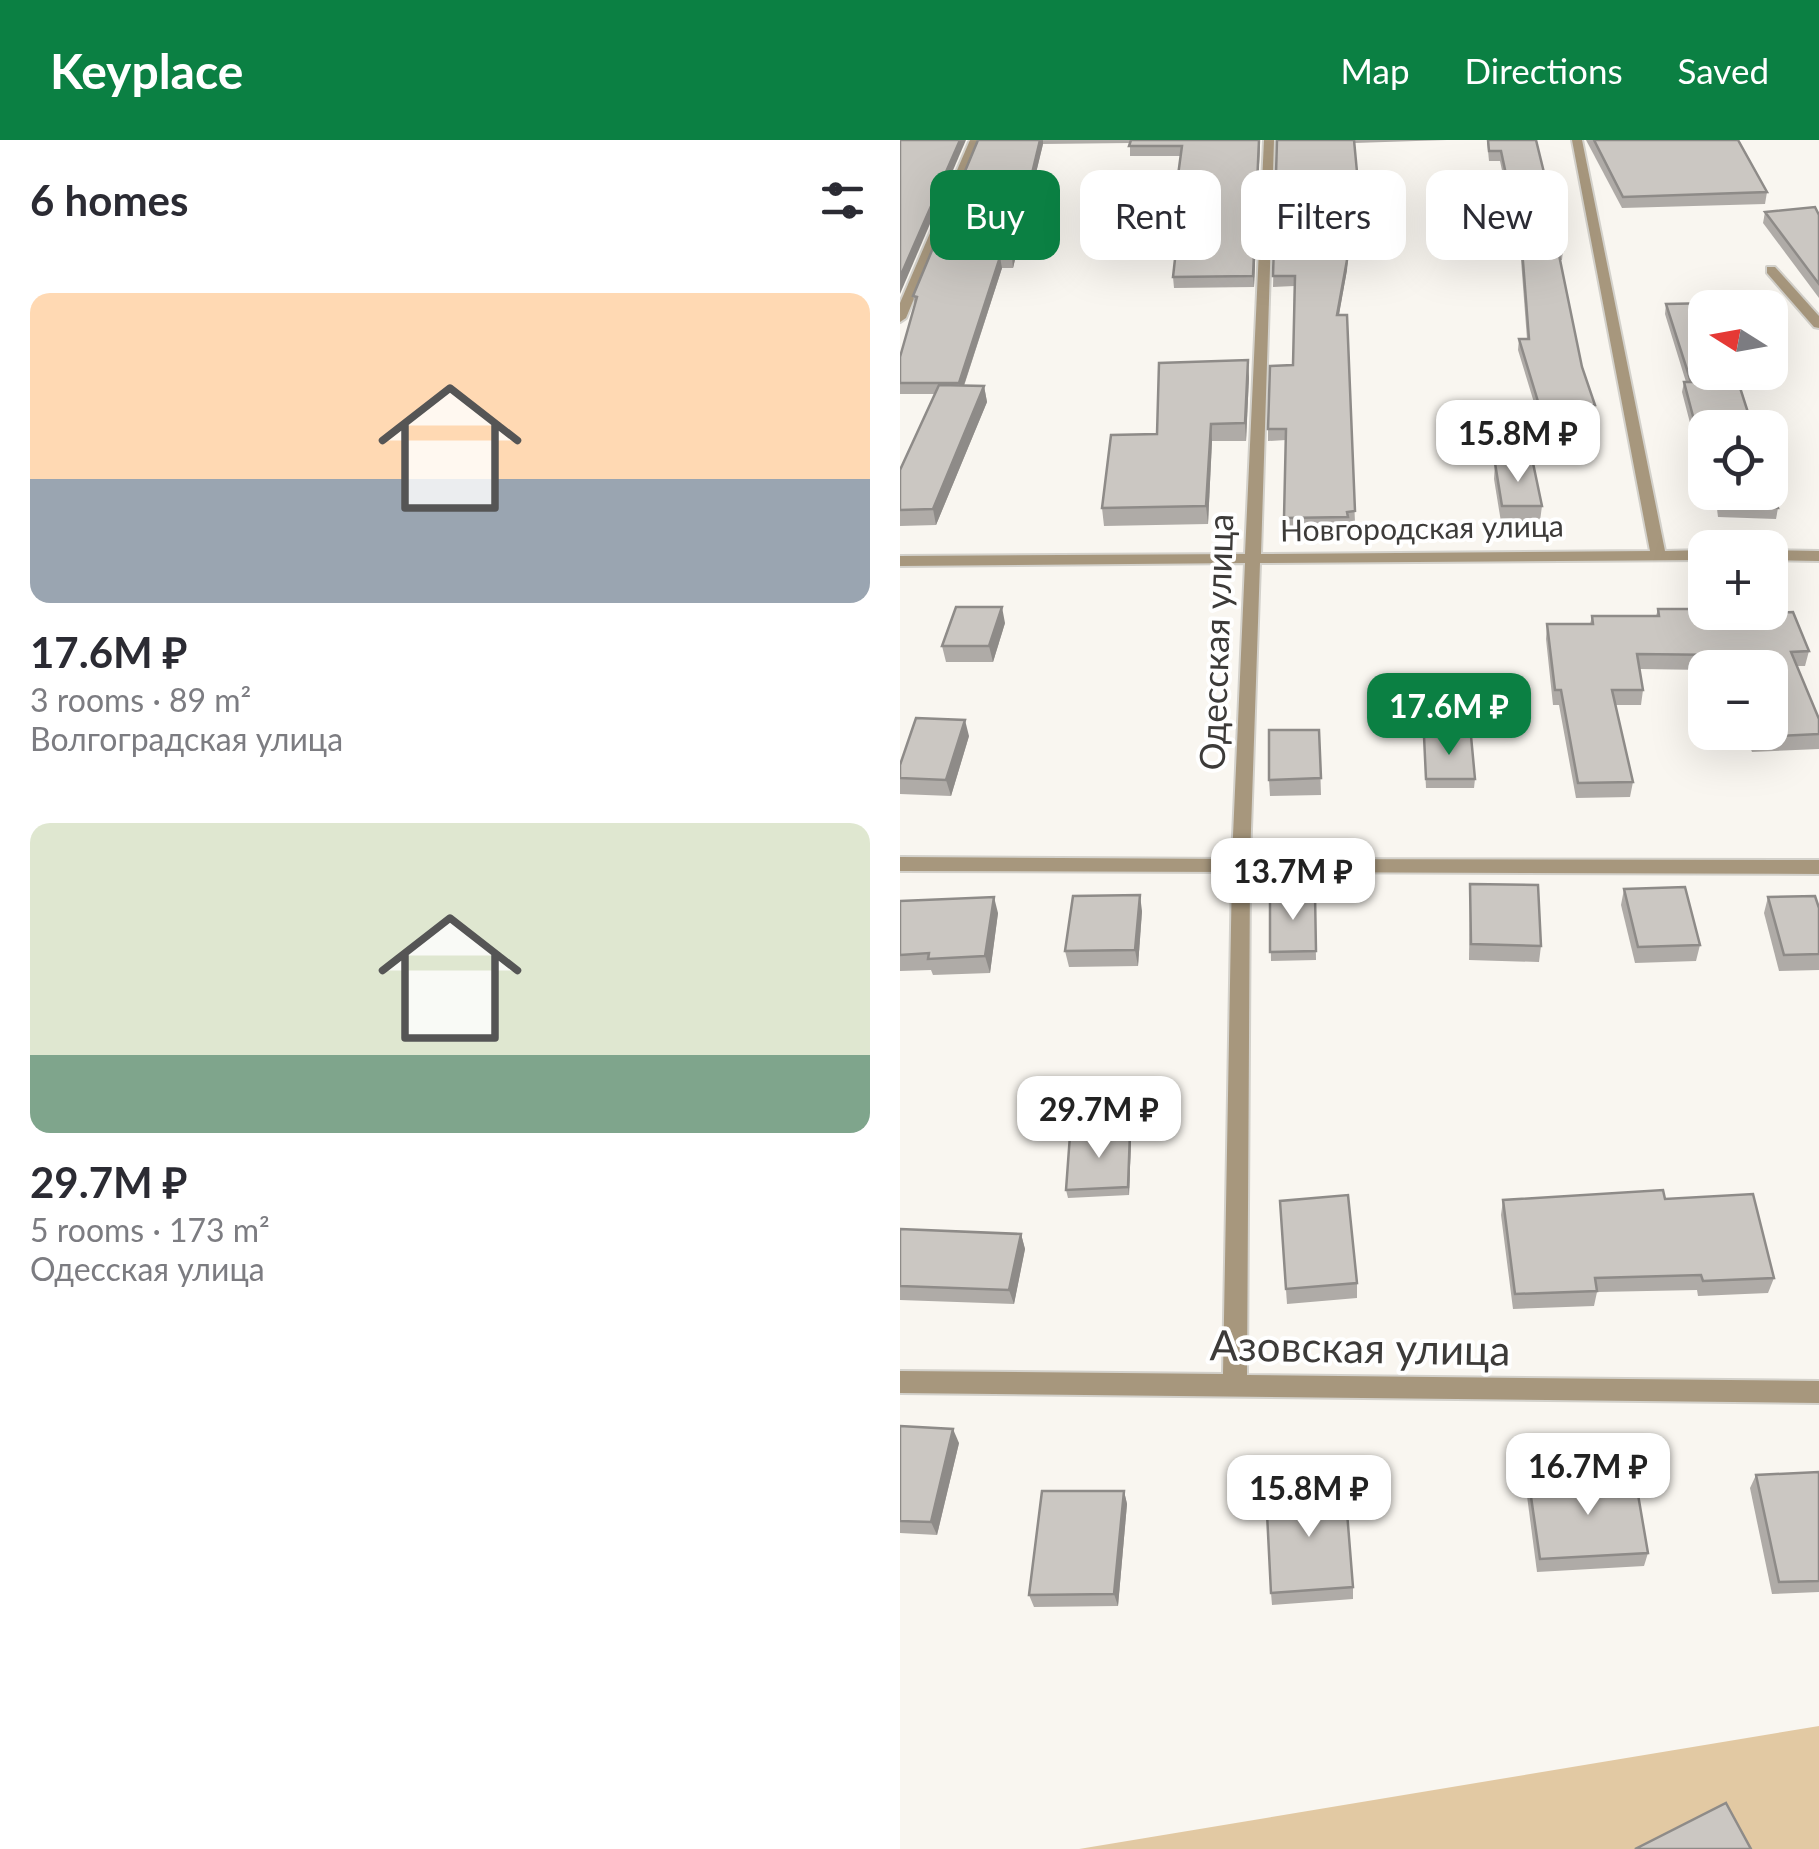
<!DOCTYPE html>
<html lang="en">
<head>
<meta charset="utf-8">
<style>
  :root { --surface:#fff; --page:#f2f2f3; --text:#2b2b33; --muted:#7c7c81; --accent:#0b8043 }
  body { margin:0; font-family:Lato,sans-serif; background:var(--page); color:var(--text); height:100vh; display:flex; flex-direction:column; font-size:38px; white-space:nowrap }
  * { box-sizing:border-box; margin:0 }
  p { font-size:32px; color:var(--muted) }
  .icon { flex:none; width:55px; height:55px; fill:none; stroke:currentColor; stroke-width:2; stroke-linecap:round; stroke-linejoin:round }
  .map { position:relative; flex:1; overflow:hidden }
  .sheet { display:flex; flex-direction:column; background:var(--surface); width:900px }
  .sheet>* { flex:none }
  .banner { position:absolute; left:30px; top:30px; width:738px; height:90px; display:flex; gap:20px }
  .needle { width:65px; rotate:281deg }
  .tools { position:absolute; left:788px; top:150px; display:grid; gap:20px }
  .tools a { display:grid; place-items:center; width:100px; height:100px; border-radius:20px; background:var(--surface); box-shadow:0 10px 40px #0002; font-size:50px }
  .price { position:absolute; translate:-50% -85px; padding:0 22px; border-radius:20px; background:#fff; color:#222; font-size:32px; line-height:65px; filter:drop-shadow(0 2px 5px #0008) }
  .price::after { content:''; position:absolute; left:50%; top:60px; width:30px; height:22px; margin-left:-15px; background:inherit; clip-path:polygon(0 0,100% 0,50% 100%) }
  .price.active { background:var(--accent); color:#fff }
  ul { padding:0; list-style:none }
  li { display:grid; align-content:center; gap:20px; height:530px; padding:0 30px }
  li span { display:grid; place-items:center; height:310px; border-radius:20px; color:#555 }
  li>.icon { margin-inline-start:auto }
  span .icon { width:180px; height:180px; fill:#fffc; stroke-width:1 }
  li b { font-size:42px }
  h2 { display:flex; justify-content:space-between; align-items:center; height:120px; padding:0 30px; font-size:42px }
  .pill { padding:0 35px; border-radius:20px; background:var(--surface); box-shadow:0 10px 40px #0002; font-size:35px; line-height:90px }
  .pill.active { background:var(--accent); color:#fff }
  header { display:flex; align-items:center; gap:60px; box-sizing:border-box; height:140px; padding:0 50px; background:var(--accent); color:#fff }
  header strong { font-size:48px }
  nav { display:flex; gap:55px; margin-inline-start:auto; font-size:35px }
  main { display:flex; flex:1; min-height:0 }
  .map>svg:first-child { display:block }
  .green { fill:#e2c9a3 }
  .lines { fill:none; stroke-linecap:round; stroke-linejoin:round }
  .minor-casing { stroke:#d3d1cb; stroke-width:4 }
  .minor { fill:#a7977d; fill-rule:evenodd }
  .wall { fill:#afaba7 }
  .shaded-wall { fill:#8e8b88 }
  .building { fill:#cbc7c2; stroke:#8e8b88; stroke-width:2.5 }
  .labels { text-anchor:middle; stroke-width:8; stroke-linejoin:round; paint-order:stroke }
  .far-street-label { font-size:30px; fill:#3d3b39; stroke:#fff }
  .street-label { font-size:35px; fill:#3d3b39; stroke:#fff }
  .near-street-label { font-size:42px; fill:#3d3b39; stroke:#fff }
</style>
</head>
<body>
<header>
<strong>Keyplace</strong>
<nav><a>Map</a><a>Directions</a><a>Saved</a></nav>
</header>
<main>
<section class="sheet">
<h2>6 homes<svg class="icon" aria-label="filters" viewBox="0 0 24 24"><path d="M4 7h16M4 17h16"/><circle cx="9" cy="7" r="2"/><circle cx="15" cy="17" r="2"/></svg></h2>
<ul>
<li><span style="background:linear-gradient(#ffd9b3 60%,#9aa5b1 0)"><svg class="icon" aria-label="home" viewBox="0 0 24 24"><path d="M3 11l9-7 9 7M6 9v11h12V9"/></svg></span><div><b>17.6M ₽</b><p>3 rooms · 89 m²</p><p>Волгоградская улица</p></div></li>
<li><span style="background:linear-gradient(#dfe7d0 75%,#7fa58c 0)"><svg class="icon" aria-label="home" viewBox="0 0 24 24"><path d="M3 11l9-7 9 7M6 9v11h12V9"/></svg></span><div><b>29.7M ₽</b><p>5 rooms · 173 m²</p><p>Одесская улица</p></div></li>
</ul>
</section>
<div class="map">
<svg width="919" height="1709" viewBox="0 0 919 1709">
  <rect width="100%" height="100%" fill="#f9f6f0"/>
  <!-- green -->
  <path class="green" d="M919 1586V1709H179Z"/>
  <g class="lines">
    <!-- minor casing -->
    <g class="minor-casing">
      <g id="minor">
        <path d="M70 0H80L6 178 0 182V163Z"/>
        <path d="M364 0H374L361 414 750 411 672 0H682L765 411 805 410V420L360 423 350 719 919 720V734L350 732 347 1235 919 1241V1263L0 1253V1231L323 1234 332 732 0 731V717L332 719 345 423 0 426V416L345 414Z"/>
        <path d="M867 127H875L919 176V188L914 187 867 133Z"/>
        <path d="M870 410 919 411V421L870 420Z"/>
      </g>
    </g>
    <!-- minor -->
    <use href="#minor" class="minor"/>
  </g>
  <!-- wall -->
  <g class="wall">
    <path d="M78 0H360L354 147 274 148 273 137 280 75H275L274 65 281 16H230V3L143 4 113 128H102L64 246H84L87 262 36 385 0 386V330L35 254H0V217L15 166 13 156Z"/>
    <path d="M377 0H547L454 3 457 42H453L447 130 439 175H447L455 383H448V389H385L386 300 368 301V289L393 225 394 146 373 147Z"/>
    <path d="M587 0H636L663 110 662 120H660L682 227 695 265 694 277 639 279 618 210 619 199H627L621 120 600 21H589Z"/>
    <path d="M686 0H838L867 52 865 64 722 68Z"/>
    <path d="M865 72 919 75V158L863 83Z"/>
    <path d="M766 164 805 288V310H797L782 252 784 242H786L765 174Z"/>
    <path d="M349 237 346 301H312L308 384 204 386 202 368 257 294Z"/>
    <path d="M595 323 642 366 640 381 601 382 594 339Z"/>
    <path d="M815 352H870L878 368 876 379 818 377Z"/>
    <path d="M758 469 811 476 909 511 905 526H897L919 579V609L852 612 844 592H870V528H805V530L740 529 743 550 741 565H716L733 642 730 657 676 658 659 565H653L646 499 647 484H690L692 476H756Z"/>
    <path d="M105 483 93 522H46L42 506Z"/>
    <path d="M419 590 421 655 370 656 369 640Z"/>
    <path d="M69 596 51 656 0 654V625Z"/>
    <path d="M524 605 575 639 574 648H526Z"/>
    <path d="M570 744 641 806 639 822 569 820Z"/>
    <path d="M724 749 800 805 796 821 735 823 721 765Z"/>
    <path d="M415 754 416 820 371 821 370 756Z"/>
    <path d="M868 757 919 768V830L879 831 864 773Z"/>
    <path d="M0 761 98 773 90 833 33 835 31 830 0 831Z"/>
    <path d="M242 771 238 826 169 827 165 811Z"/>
    <path d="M230 992 231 1000 229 1055 168 1058 166 1050Z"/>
    <path d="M765 1059 874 1138 868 1153 798 1156 797 1150 697 1152 694 1166 613 1169 601 1075 603 1060Z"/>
    <path d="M380 1061 457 1143V1158L387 1164Z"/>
    <path d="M0 1089 121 1094 125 1109 114 1164 0 1160Z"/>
    <path d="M0 1286 59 1303 37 1395 0 1393Z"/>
    <path d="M919 1332V1452L872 1454 850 1348 856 1335Z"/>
    <path d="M629 1343 748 1413 744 1426 637 1432 627 1356Z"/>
    <path d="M224 1351 227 1364 218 1466 134 1467 129 1455Z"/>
    <path d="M453 1447V1459L372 1465 371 1453Z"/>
  </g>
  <!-- shaded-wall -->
  <g class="shaded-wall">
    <path d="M60 0H66L0 154V137Z"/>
    <path d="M140 0H143V4L113 128 112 117Z"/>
    <path d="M359 0H360L354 147 353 136Z"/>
    <path d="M453 42 447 130 437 185V175Z"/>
    <path d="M100 117 102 128 61 254 59 243Z"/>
    <path d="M348 220 349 237 346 301 345 283Z"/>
    <path d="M84 246 87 262 36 385 33 369Z"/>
    <path d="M311 284 312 301 308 384 306 366Z"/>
    <path d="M102 467 105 483 93 522 89 506Z"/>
    <path d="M65 580 69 596 51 656 46 640Z"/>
    <path d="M240 755 242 771 238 826 235 810Z"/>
    <path d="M94 757 98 773 90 833 85 816Z"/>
    <path d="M230 992 231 1000 229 1055 228 1047Z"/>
    <path d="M121 1094 125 1109 114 1164 109 1150Z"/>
    <path d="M53 1289 59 1303 37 1395 31 1382Z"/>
    <path d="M224 1351 227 1364 218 1466 214 1454Z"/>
  </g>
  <!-- building -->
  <g class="building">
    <path d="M0 0H60L0 137Z"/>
    <path d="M78 0H140L112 117H100L59 243H0V217L17 157 13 156Z"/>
    <path d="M231 0H359L353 136 273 137 281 65H274L282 6H229Z"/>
    <path d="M377 0H454L457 32H453L447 120 437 175H447L455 371 447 372 448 377 384 378 386 289H368L370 226 393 225 395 136H373Z"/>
    <path d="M588 0H636L663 110H658L682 227 695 265 640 268 619 199H629L622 109 601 11H589Z"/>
    <path d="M694 0H838L867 52 723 57Z"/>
    <path d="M915 67 919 75V144L865 72Z"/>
    <path d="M814 163 815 168H805V232H835L853 288H805V299H799L784 242H791L766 164Z"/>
    <path d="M348 220 345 283 311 284 306 366 202 368 211 295 257 294 259 223Z"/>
    <path d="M39 245 84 246 33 369 0 370V330Z"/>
    <path d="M595 323H633L642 366H602Z"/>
    <path d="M870 343 878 368 820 366 818 352H870Z"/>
    <path d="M56 467H102L89 506H42Z"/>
    <path d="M758 469H805V472H811V476L893 472 909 511 891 512 919 579V594L855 597 854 592H870V528H829L824 515 737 514 743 550H712L733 642 678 643 661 550H655L647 484H693L692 476H759Z"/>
    <path d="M16 578 65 580 46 640 0 638V625Z"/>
    <path d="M369 590H419L421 638 369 640Z"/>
    <path d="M524 596H571L575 639H526Z"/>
    <path d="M570 744 638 745 641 806 571 804Z"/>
    <path d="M785 747 800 805 738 807 724 749Z"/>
    <path d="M415 754 416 811 370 812V756Z"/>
    <path d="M240 755 235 810 165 811 173 756Z"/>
    <path d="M915 756 919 768V814L884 815 868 757Z"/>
    <path d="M94 757 85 816 28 819 29 813 0 815V761Z"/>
    <path d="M230 992 228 1047 166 1050 170 995Z"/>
    <path d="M763 1050 765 1059 853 1054 874 1138 803 1141 801 1135 695 1138 697 1151 615 1154 603 1060Z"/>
    <path d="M448 1055 457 1143 386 1149 380 1061Z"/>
    <path d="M0 1089 121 1094 109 1150 0 1146Z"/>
    <path d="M0 1286 53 1289 31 1382 0 1381Z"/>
    <path d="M919 1332V1441L879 1442 856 1335Z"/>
    <path d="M735 1337 748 1413 640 1419 629 1343Z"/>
    <path d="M445 1347 453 1447 371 1453 366 1353Z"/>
    <path d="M142 1351H224L214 1454 129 1455Z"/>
    <path d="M826 1663 851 1709H735Z"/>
  </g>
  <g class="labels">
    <!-- far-street labels -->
    <g class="far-street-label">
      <text transform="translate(522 389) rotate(-1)" y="10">Новгородская улица</text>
    </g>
    <!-- street labels -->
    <g class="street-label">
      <text transform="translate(317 502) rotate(-88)" y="12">Одесская улица</text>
    </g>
    <!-- near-street labels -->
    <g class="near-street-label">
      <text transform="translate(460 1208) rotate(1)" y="15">Азовская улица</text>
    </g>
  </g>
</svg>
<div class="tools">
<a><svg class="needle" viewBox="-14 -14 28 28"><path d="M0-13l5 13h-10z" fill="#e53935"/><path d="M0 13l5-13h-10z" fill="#7c7c81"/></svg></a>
<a><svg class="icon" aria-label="locate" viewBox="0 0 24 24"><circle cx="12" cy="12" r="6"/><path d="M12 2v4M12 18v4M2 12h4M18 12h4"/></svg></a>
<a>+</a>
<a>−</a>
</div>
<b class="price" style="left:618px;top:345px">15.8M ₽</b>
<b class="price active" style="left:549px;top:618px">17.6M ₽</b>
<b class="price" style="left:393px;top:783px">13.7M ₽</b>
<b class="price" style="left:199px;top:1021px">29.7M ₽</b>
<b class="price" style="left:688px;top:1378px">16.7M ₽</b>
<b class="price" style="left:409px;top:1400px">15.8M ₽</b>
<div class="banner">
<a class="pill active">Buy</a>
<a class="pill">Rent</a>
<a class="pill">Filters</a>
<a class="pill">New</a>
</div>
</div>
</main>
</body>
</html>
